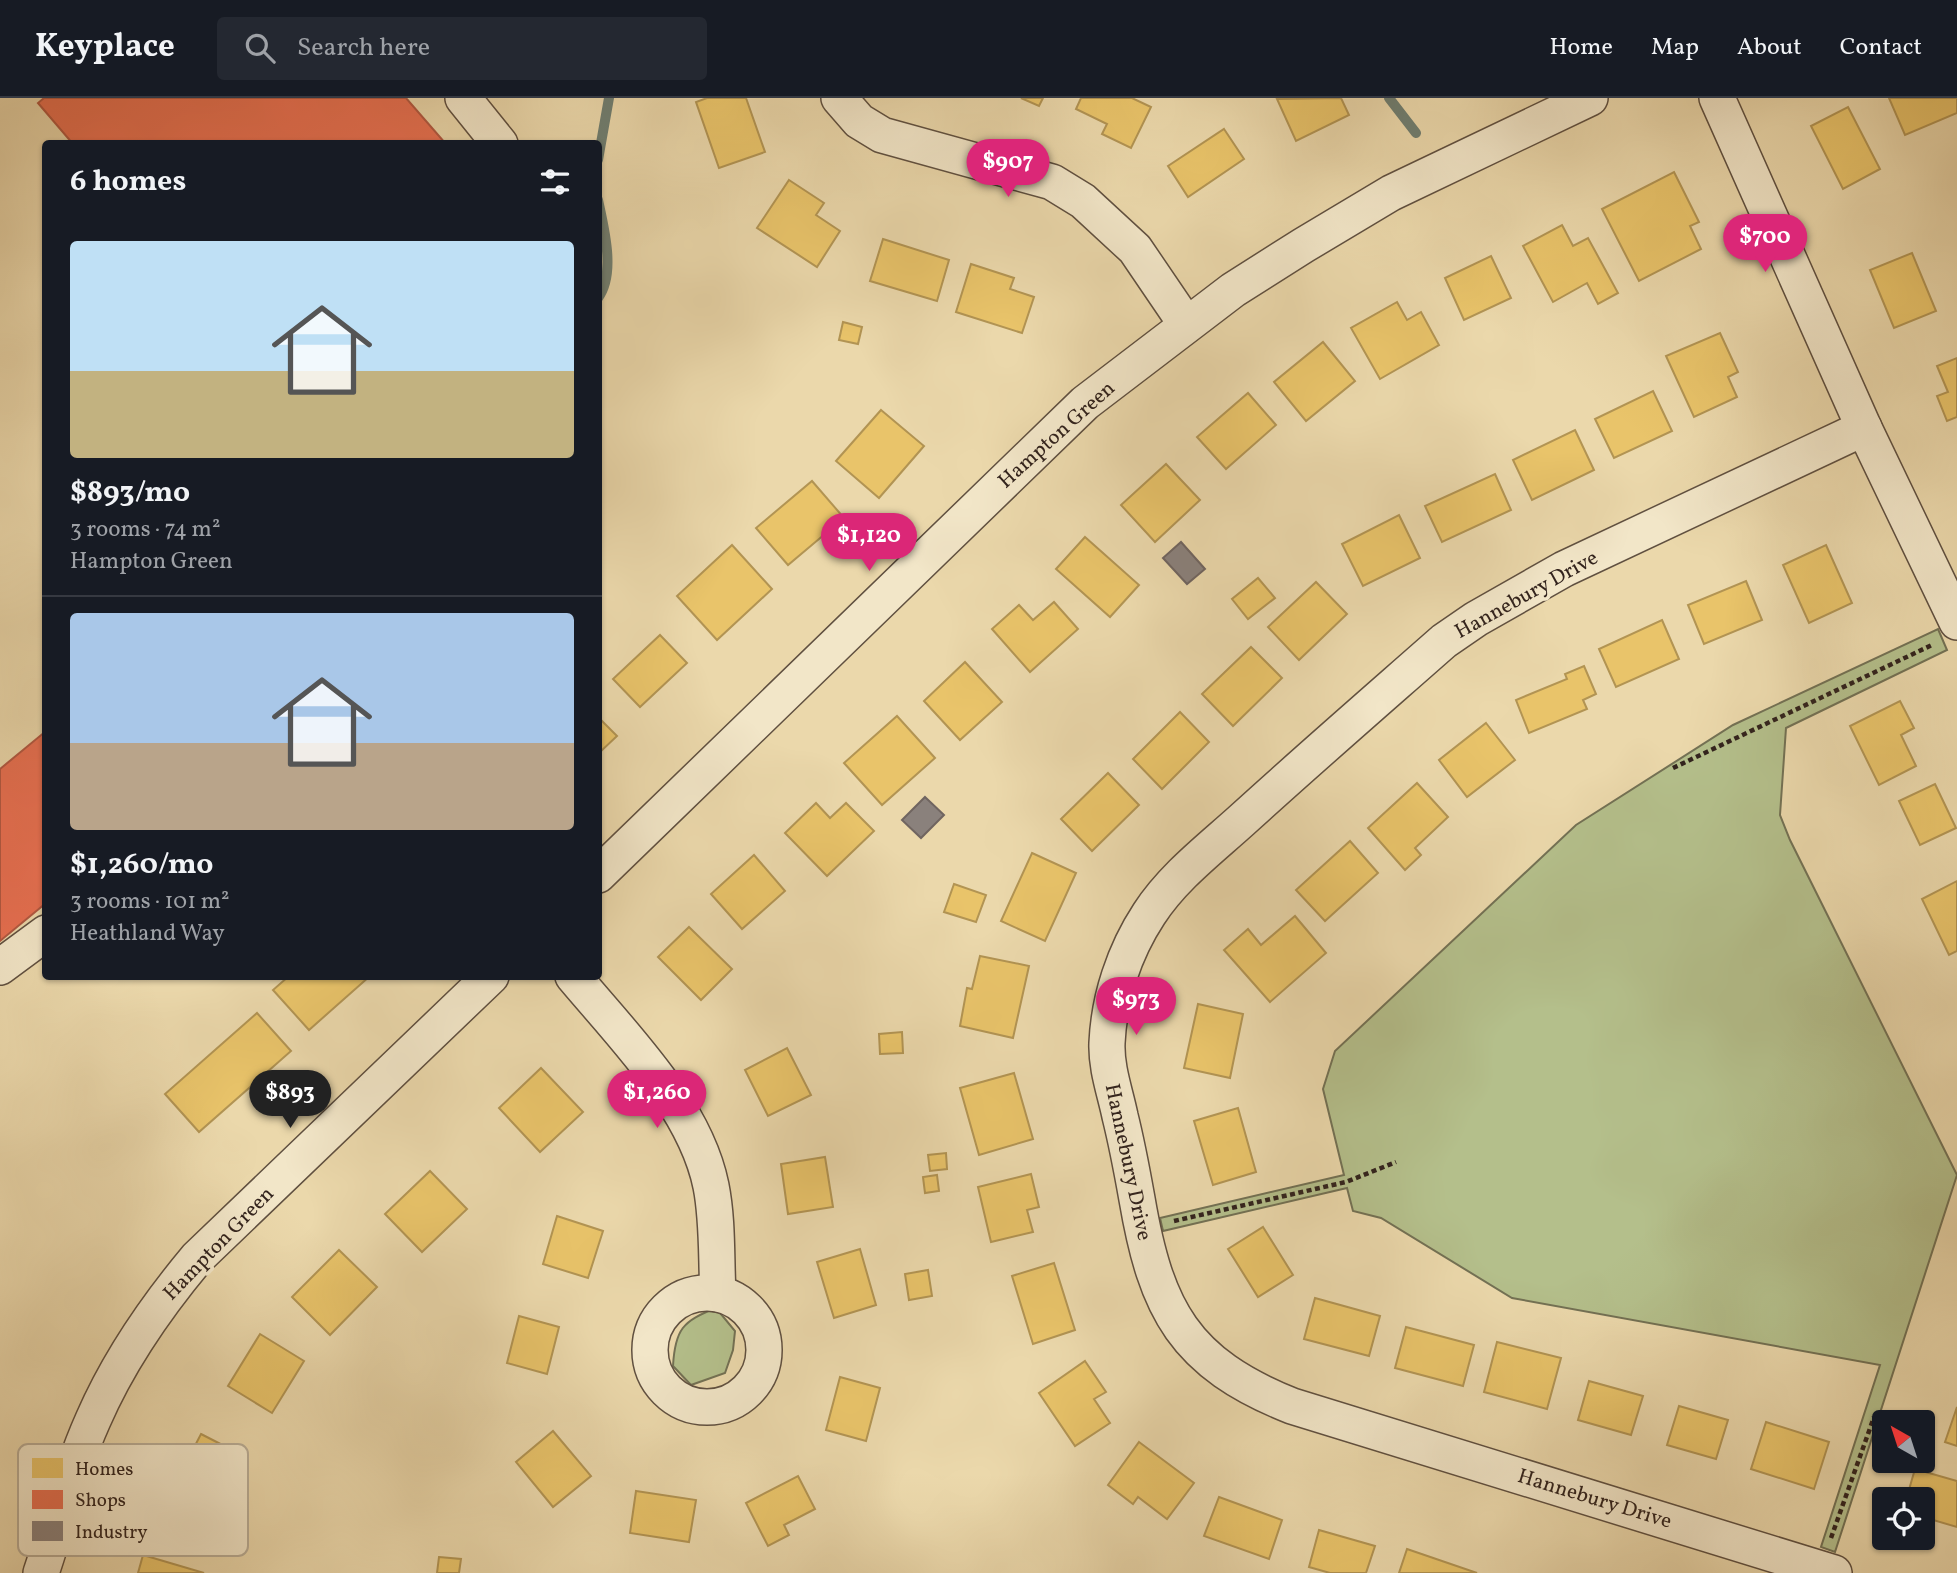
<!DOCTYPE html>
<html lang="en">
<head>
<meta charset="utf-8">
<style>
  :root { --surface:#171b24; --page:#242831; --text:#f1f3f6; --muted:#9ea1a6; --line:#363941; --accent:#db2777 }
  body { margin:0; font-family:Vollkorn,serif; background:var(--page); color:var(--text); height:100vh; display:flex; flex-direction:column; font-size:26px; white-space:nowrap }
  * { box-sizing:border-box; margin:0 }
  p { font-size:23px; color:var(--muted) }
  .icon { flex:none; width:38px; height:38px; fill:none; stroke:currentColor; stroke-width:2; stroke-linecap:round; stroke-linejoin:round }
  .map { position:relative; flex:1; overflow:hidden }
  .details { position:absolute; left:42px; top:42px; width:560px; height:840px; display:flex; flex-direction:column; background:var(--surface); border-radius:7px; box-shadow:0 2px 5px #0004 }
  .details>* { flex:none }
  .needle { width:46px; rotate:321deg }
  .fabs { position:absolute; left:1872px; top:1312px; display:grid; gap:14px }
  .fabs a { display:grid; place-items:center; width:63px; height:63px; border-radius:7px; background:var(--surface); box-shadow:0 2px 5px #0004; font-size:35px }
  .price { position:absolute; translate:-50% -60px; padding:0 16px; border-radius:24px; background:var(--accent); color:#fff; font-size:23px; line-height:46px; filter:drop-shadow(0 2px 4px #0008) }
  .price::after { content:''; position:absolute; left:50%; top:42px; width:21px; height:16px; margin-left:-10px; background:inherit; clip-path:polygon(0 0,100% 0,50% 100%) }
  .price.current { background:#222; color:#fff }
  ul { padding:0; list-style:none }
  li { display:grid; align-content:center; gap:14px; height:371px; padding:0 28px }
  li+li { border-top:2px solid var(--line) }
  li span { display:grid; place-items:center; height:217px; border-radius:7px; color:#555 }
  li>.icon { margin-inline-start:auto }
  span .icon { width:126px; height:126px; fill:#fffc; stroke-width:1 }
  li b { font-size:30px }
  h2 { display:flex; justify-content:space-between; align-items:center; height:84px; padding:0 28px; font-size:30px }
  header { display:flex; align-items:center; gap:42px; box-sizing:border-box; height:98px; padding:0 35px; background:var(--surface); border-bottom:2px solid var(--line) }
  header strong { font-size:33px }
  nav { display:flex; gap:38px; margin-inline-start:auto; font-size:24px }
  .search { width:490px; height:63px; background:var(--page); display:flex; align-items:center; gap:18px; box-sizing:border-box; padding:0 24px; border-radius:7px; color:var(--muted); font-size:26px }
  .map>svg:first-child { display:block }
  .green { fill:#b4bf8b; stroke:#737154; stroke-width:2 }
  .homes { fill:#e9c46a; stroke:#b29453; stroke-width:2 }
  .shops { fill:#e76f51; stroke:#b15841; stroke-width:2 }
  .industry { fill:#8a817c; stroke:#706560; stroke-width:2 }
  .lines { fill:none; stroke-linecap:round; stroke-linejoin:round }
  .stream { stroke:#6f7e71; stroke-width:10 }
  .minor-casing { stroke:#605040; stroke-width:38 }
  .path { stroke:#32231d; stroke-width:4.5; stroke-dasharray:5 3.5; stroke-linecap:butt }
  .minor { stroke:#f2e6c8; stroke-width:35 }
  .labels { text-anchor:middle; stroke-width:7; stroke-linejoin:round; paint-order:stroke }
  .street-label { font-size:21px; fill:#32231d; stroke:#f2e6c8 }
  .key { fill:#f2e6c8; stroke:#b8ac95; stroke-width:2 }
  .key-label { font-size:19px; fill:#32231d }
</style>
</head>
<body>
<header>
<strong>Keyplace</strong>
<div class="search"><svg class="icon" aria-label="search" viewBox="0 0 24 24"><circle cx="10" cy="10" r="6"/><path d="M15 15l6 6"/></svg>Search here</div>
<nav><a>Home</a><a>Map</a><a>About</a><a>Contact</a></nav>
</header>
<div class="map">
<svg width="1957" height="1475" viewBox="0 0 1957 1475">
  <rect width="100%" height="100%" fill="#ebd8ab"/>
  <filter id="stains"><feTurbulence type="fractalNoise" baseFrequency=".00286" numOctaves="4"/><feColorMatrix values="0 0 0 0 .2 0 0 0 0 .09 0 0 0 0 .02 0 0 0 .5 -.17"/></filter>
  <radialGradient id="worn" r=".72"><stop offset=".6" stop-color="#630" stop-opacity="0"/><stop offset="1" stop-color="#630" stop-opacity=".3"/></radialGradient>
  <!-- green -->
  <g class="green">
    <path d="M1938 531 1947 552 1786 630 1780 717 1790 742 1957 1077 1835 1454 1821 1449 1880 1267 1512 1200 1381 1120 1353 1113 1347 1090 1163 1133 1160 1120 1344 1077 1323 991 1335 953 1576 727 1733 627Z"/>
    <path d="M716 1210 735 1233 733 1252 725 1275 691 1287 673 1268C675 1231 683 1223 716 1210Z"/>
  </g>
  <!-- homes -->
  <g class="homes">
    <path d="M707 0H746L765 54 719 70 696 4Z"/>
    <path d="M1021 0H1043L1039 8Z"/>
    <path d="M1081 0H1132L1151 9 1131 50 1102 36 1107 26 1076 11Z"/>
    <path d="M1341 0 1349 17 1296 43 1277 1Z"/>
    <path d="M1889 0H1957V15L1905 37Z"/>
    <path d="M1848 9 1880 71 1843 91 1811 28Z"/>
    <path d="M1224 31 1244 61 1188 99 1168 68Z"/>
    <path d="M1674 74 1699 124 1690 128 1701 151 1639 183 1602 111Z"/>
    <path d="M789 82 824 105 816 117 840 133 817 169 757 130Z"/>
    <path d="M1562 127 1573 148 1588 140 1618 195 1598 206 1587 185 1553 204 1523 148Z"/>
    <path d="M883 141 949 162 937 203 870 183Z"/>
    <path d="M1912 155 1936 213 1894 230 1870 172Z"/>
    <path d="M1491 158 1511 200 1464 222 1445 180Z"/>
    <path d="M971 166 1014 180 1010 191 1034 199 1022 235 956 214Z"/>
    <path d="M1397 204 1407 222 1421 214 1439 247 1380 281 1351 230Z"/>
    <path d="M843 224 862 229 858 246 839 242Z"/>
    <path d="M1720 235 1738 274 1728 279 1737 299 1694 319 1666 258Z"/>
    <path d="M1323 244 1355 283 1306 323 1274 284Z"/>
    <path d="M1957 260V319L1947 323 1937 298 1948 294 1937 268Z"/>
    <path d="M1653 293 1672 333 1614 360 1595 321Z"/>
    <path d="M1248 295 1276 327 1226 371 1197 339Z"/>
    <path d="M881 312 924 348 879 400 836 363Z"/>
    <path d="M1575 332 1594 372 1532 402 1513 362Z"/>
    <path d="M1166 366 1200 402 1155 444 1121 407Z"/>
    <path d="M1495 376 1511 412 1442 444 1425 408Z"/>
    <path d="M812 383 844 420 788 467 756 430Z"/>
    <path d="M1399 417 1420 460 1363 488 1342 446Z"/>
    <path d="M1085 439 1139 487 1110 519 1056 471Z"/>
    <path d="M732 447 772 491 717 542 677 498Z"/>
    <path d="M1826 447 1852 505 1809 525 1783 467Z"/>
    <path d="M1258 480 1275 500 1248 521 1232 501Z"/>
    <path d="M1746 483 1762 522 1704 546 1688 507Z"/>
    <path d="M1316 484 1347 516 1299 562 1268 529Z"/>
    <path d="M1054 504 1078 531 1030 574 992 531 1019 507 1033 522Z"/>
    <path d="M1662 522 1679 561 1616 589 1599 551Z"/>
    <path d="M660 537 687 565 640 609 613 581Z"/>
    <path d="M1251 549 1282 580 1233 628 1202 596Z"/>
    <path d="M965 564 1002 604 960 642 924 603Z"/>
    <path d="M1584 568 1596 596 1583 602 1587 611 1529 635 1516 602 1567 581 1565 576Z"/>
    <path d="M1900 603 1914 630 1901 637 1916 668 1879 687 1850 628Z"/>
    <path d="M1180 614 1209 644 1162 691 1133 661Z"/>
    <path d="M897 618 935 660 882 707 844 665Z"/>
    <path d="M598 619 617 638 598 656Z"/>
    <path d="M1486 625 1515 662 1467 699 1439 662Z"/>
    <path d="M1108 675 1139 707 1092 753 1061 721Z"/>
    <path d="M1417 685 1448 719 1415 750 1421 757 1405 772 1368 730Z"/>
    <path d="M1935 686 1956 730 1920 747 1899 703Z"/>
    <path d="M816 705 830 720 846 705 874 733 827 778 785 735Z"/>
    <path d="M1350 743 1378 775 1325 823 1296 792Z"/>
    <path d="M1032 755 1076 775 1045 843 1001 823Z"/>
    <path d="M754 757 785 793 742 831 711 796Z"/>
    <path d="M1957 783V853L1949 857 1922 801Z"/>
    <path d="M954 786 986 797 976 824 944 814Z"/>
    <path d="M1295 818 1326 855 1270 904 1224 852 1248 831 1261 847Z"/>
    <path d="M689 829 732 871 701 902 658 859Z"/>
    <path d="M980 858 1029 868 1013 940 960 928 967 890 972 891Z"/>
    <path d="M289 878H370L309 932 273 892Z"/>
    <path d="M1198 906 1243 916 1230 980 1184 970Z"/>
    <path d="M257 915 291 953 199 1034 165 996Z"/>
    <path d="M902 934 903 955 880 956 879 936Z"/>
    <path d="M787 950 811 997 768 1018 745 972Z"/>
    <path d="M541 970 583 1014 540 1054 499 1010Z"/>
    <path d="M1014 975 1033 1041 979 1057 960 990Z"/>
    <path d="M1238 1010 1256 1074 1213 1087 1194 1023Z"/>
    <path d="M946 1055 947 1071 930 1073 928 1057Z"/>
    <path d="M825 1059 833 1109 788 1116 781 1066Z"/>
    <path d="M430 1073 467 1111 422 1154 385 1116Z"/>
    <path d="M1031 1076 1039 1109 1027 1112 1033 1134 991 1144 978 1089Z"/>
    <path d="M937 1077 939 1093 925 1095 923 1079Z"/>
    <path d="M557 1118 603 1133 588 1180 543 1166Z"/>
    <path d="M1263 1129 1293 1177 1258 1199 1228 1151Z"/>
    <path d="M860 1151 876 1207 834 1220 817 1164Z"/>
    <path d="M339 1152 377 1189 330 1237 292 1199Z"/>
    <path d="M1054 1165 1075 1232 1033 1246 1012 1178Z"/>
    <path d="M928 1172 932 1198 909 1202 905 1176Z"/>
    <path d="M1315 1200 1380 1218 1369 1258 1304 1241Z"/>
    <path d="M519 1218 559 1229 547 1276 507 1265Z"/>
    <path d="M1406 1229 1474 1247 1463 1288 1395 1270Z"/>
    <path d="M260 1236 304 1263 272 1315 228 1288Z"/>
    <path d="M1497 1244 1561 1260 1547 1311 1484 1294Z"/>
    <path d="M1085 1263 1106 1294 1094 1301 1110 1325 1075 1348 1039 1295Z"/>
    <path d="M840 1279 880 1290 866 1343 826 1332Z"/>
    <path d="M1589 1283 1643 1298 1631 1337 1578 1322Z"/>
    <path d="M1679 1308 1728 1322 1716 1361 1667 1347Z"/>
    <path d="M1957 1309V1348L1945 1344Z"/>
    <path d="M1766 1324 1829 1344 1814 1391 1751 1371Z"/>
    <path d="M553 1333 591 1378 553 1409 516 1364Z"/>
    <path d="M201 1336 244 1358 219 1407 176 1384Z"/>
    <path d="M1139 1344 1194 1385 1167 1421 1138 1399 1133 1406 1108 1387Z"/>
    <path d="M1915 1371 1957 1383V1429L1923 1419V1402H1906Z"/>
    <path d="M798 1378 815 1411 784 1427 789 1437 768 1448 746 1405Z"/>
    <path d="M636 1393 696 1402 689 1444 630 1435Z"/>
    <path d="M1219 1399 1282 1422 1269 1461 1204 1438Z"/>
    <path d="M1319 1432 1375 1448 1366 1475H1330L1309 1469Z"/>
    <path d="M1407 1451 1477 1475H1399Z"/>
    <path d="M143 1457 204 1475H138Z"/>
    <path d="M439 1459 461 1461 459 1475H437Z"/>
  </g>
  <!-- shops -->
  <g class="shops">
    <path d="M44 0H406L446 46H73L38 5Z"/>
    <path d="M46 633V805L0 843V671Z"/>
  </g>
  <!-- industry -->
  <g class="industry">
    <path d="M1181 444 1205 471 1187 486 1163 460Z"/>
    <path d="M925 699 944 717 921 740 902 722Z"/>
  </g>
  <g class="lines">
    <!-- stream -->
    <g class="stream">
      <path d="M1389 0 1416 35"/>
      <path d="M598 62 609 0"/>
      <path d="M598 102C604 130 616 176 598 200"/>
    </g>
    <!-- minor casing -->
    <g class="minor-casing">
      <g id="minor">
        <path d="M463 0 500 46"/>
        <path d="M839 0 859 23 882 37 1052 84 1083 103 1135 151 1186 226"/>
        <path d="M1717 0 1864 330 1957 524"/>
        <path d="M598 777 1085 305 1233 192 1304 147 1391 95 1590 0"/>
        <path d="M0 869 46 835"/>
        <path d="M573 878C624 939 695 1009 711 1088 718 1123 716 1161 718 1196"/>
        <circle cx="707" cy="1252" r="57"/>
        <path d="M41 1475C58 1425 71 1371 93 1322 119 1262 156 1209 197 1160L491 878"/>
        <path d="M1834 1475 1292 1308C1184 1265 1156 1212 1137 1101 1132 1073 1127 1046 1120 1018 1115 994 1106 970 1107 945 1109 900 1124 854 1149 816 1173 779 1210 751 1242 722 1309 661 1377 602 1444 543L1476 521 1564 471 1864 330"/>
      </g>
    </g>
    <!-- path -->
    <g class="path">
      <path d="M1673 670 1934 546"/>
      <path d="M1174 1123 1346 1084 1396 1064"/>
      <path d="M1831 1440 1874 1319"/>
    </g>
    <!-- minor -->
    <use href="#minor" class="minor"/>
  </g>
  <g class="labels">
    <!-- street labels -->
    <g class="street-label">
      <text transform="translate(1056 336) rotate(-42)" y="7">Hampton Green</text>
      <text transform="translate(1526 496) rotate(-29)" y="7">Hannebury Drive</text>
      <text transform="translate(1129 1064) rotate(78)" y="7">Hannebury Drive</text>
      <text transform="translate(218 1145) rotate(-46)" y="7">Hampton Green</text>
      <text transform="translate(1595 1400) rotate(17)" y="7">Hannebury Drive</text>
    </g>
  </g>
  <!-- legend -->
  <rect x="18" y="1346" width="230" height="112" rx="10" class="key"/>
  <rect x="32" y="1360" width="31" height="20" fill="#e9c46a"/>
  <rect x="32" y="1392" width="31" height="19" fill="#e76f51"/>
  <rect x="32" y="1423" width="31" height="20" fill="#8a817c"/>
  <g class="key-label">
    <text x="75" y="1377">Homes</text>
    <text x="75" y="1408">Shops</text>
    <text x="75" y="1440">Industry</text>
  </g>
  <rect width="100%" height="100%" filter="url(#stains)"/>
  <rect width="100%" height="100%" fill="url(#worn)"/>
</svg>
<div class="fabs">
<a><svg class="needle" viewBox="-14 -14 28 28"><path d="M0-13l5 13h-10z" fill="#e53935"/><path d="M0 13l5-13h-10z" fill="#9ea1a6"/></svg></a>
<a><svg class="icon" aria-label="locate" viewBox="0 0 24 24"><circle cx="12" cy="12" r="6"/><path d="M12 2v4M12 18v4M2 12h4M18 12h4"/></svg></a>
</div>
<b class="price" style="left:1008px;top:101px">$907</b>
<b class="price" style="left:1765px;top:176px">$700</b>
<b class="price" style="left:869px;top:475px">$1,120</b>
<b class="price" style="left:1136px;top:939px">$973</b>
<b class="price current" style="left:290px;top:1032px">$893</b>
<b class="price" style="left:657px;top:1032px">$1,260</b>
<section class="details">
<h2>6 homes<svg class="icon" aria-label="filters" viewBox="0 0 24 24"><path d="M4 7h16M4 17h16"/><circle cx="9" cy="7" r="2"/><circle cx="15" cy="17" r="2"/></svg></h2>
<ul>
<li><span style="background:linear-gradient(#bfe0f5 60%,#c2b280 0)"><svg class="icon" aria-label="home" viewBox="0 0 24 24"><path d="M3 11l9-7 9 7M6 9v11h12V9"/></svg></span><div><b>$893/mo</b><p>3 rooms · 74 m²</p><p>Hampton Green</p></div></li>
<li><span style="background:linear-gradient(#a9c7e8 60%,#b9a48a 0)"><svg class="icon" aria-label="home" viewBox="0 0 24 24"><path d="M3 11l9-7 9 7M6 9v11h12V9"/></svg></span><div><b>$1,260/mo</b><p>3 rooms · 101 m²</p><p>Heathland Way</p></div></li>
</ul>
</section>
</div>
</body>
</html>
